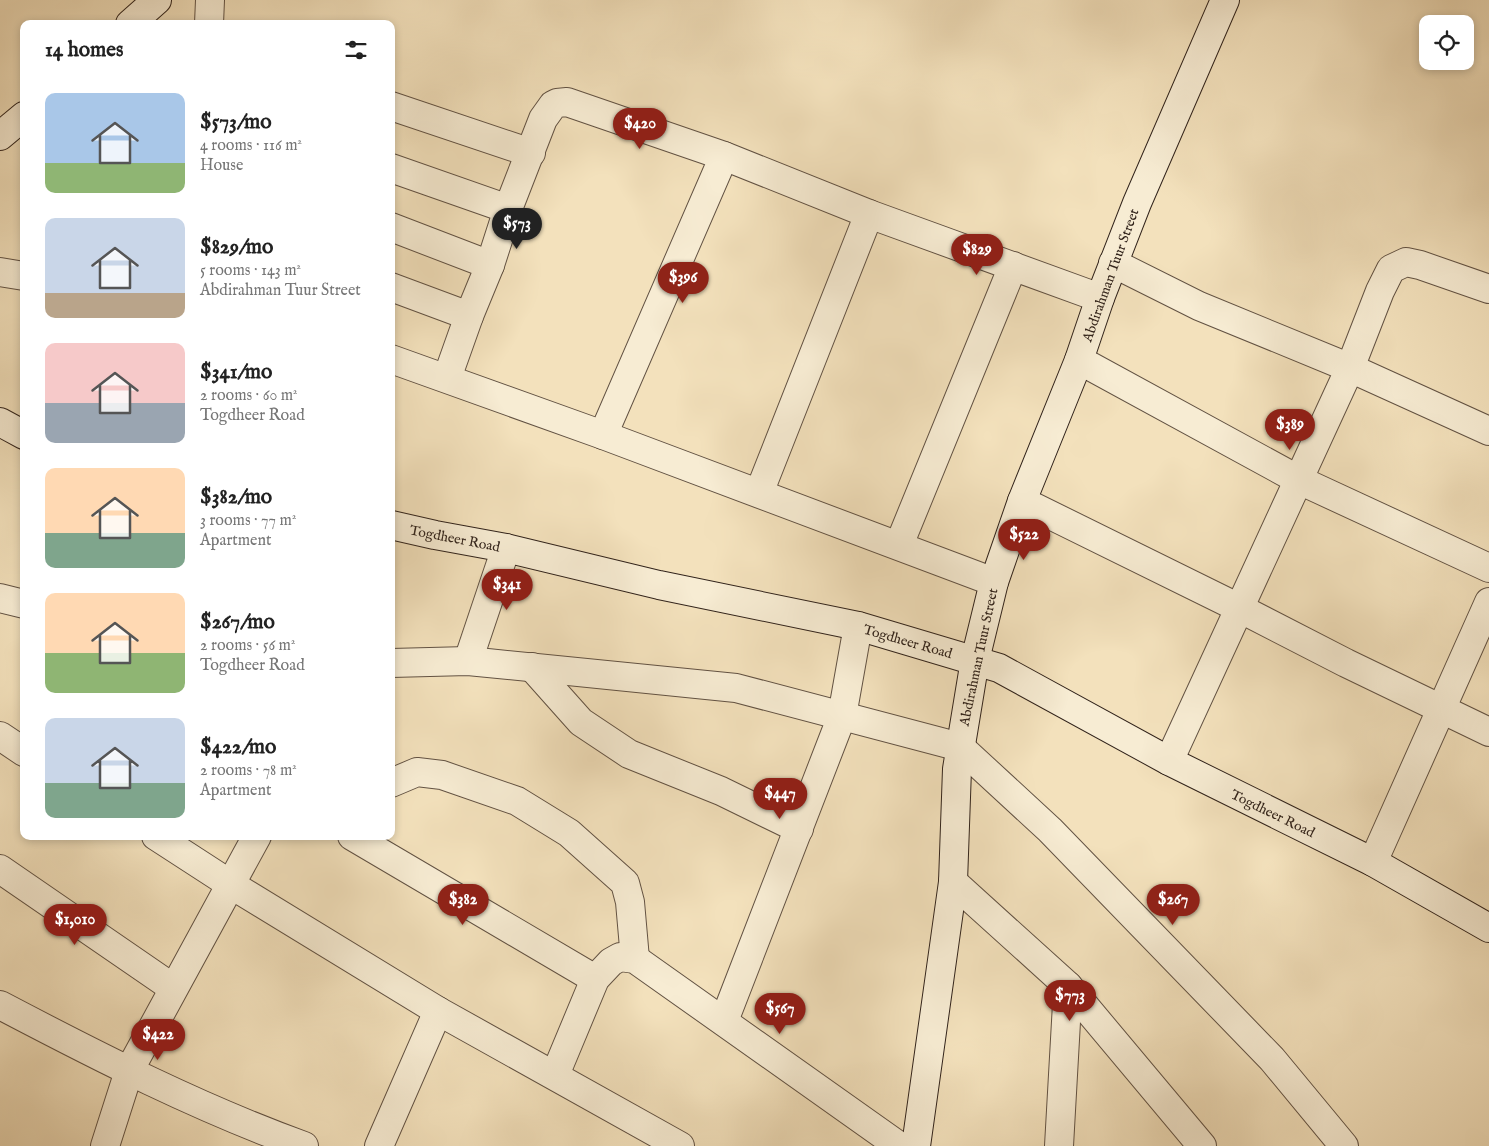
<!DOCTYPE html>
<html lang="en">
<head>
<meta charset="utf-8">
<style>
  :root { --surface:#fff; --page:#f6f6f6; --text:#222; --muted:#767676; --accent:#8f2418 }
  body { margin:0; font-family:"IM FELL English",serif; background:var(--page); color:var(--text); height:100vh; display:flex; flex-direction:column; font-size:19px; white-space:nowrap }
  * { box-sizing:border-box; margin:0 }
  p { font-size:16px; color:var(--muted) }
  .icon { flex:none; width:28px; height:28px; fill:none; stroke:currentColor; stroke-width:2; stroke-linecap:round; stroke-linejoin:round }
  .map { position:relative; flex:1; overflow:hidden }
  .drawer { position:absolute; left:20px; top:20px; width:375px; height:820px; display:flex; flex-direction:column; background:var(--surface); border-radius:10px; box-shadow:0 2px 8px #0003 }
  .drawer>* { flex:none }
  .tools { position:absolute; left:1419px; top:15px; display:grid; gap:10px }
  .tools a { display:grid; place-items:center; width:55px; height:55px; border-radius:10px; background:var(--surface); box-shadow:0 2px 8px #0003; font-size:25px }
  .price { position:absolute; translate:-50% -42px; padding:0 11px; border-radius:18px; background:var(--accent); color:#fff; font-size:16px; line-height:32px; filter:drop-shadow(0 1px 2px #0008) }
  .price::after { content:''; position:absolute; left:50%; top:30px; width:15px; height:11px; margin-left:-8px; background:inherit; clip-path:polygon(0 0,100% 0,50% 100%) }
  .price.current { background:#222; color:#fff }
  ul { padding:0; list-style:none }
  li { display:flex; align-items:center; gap:15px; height:125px; padding:0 25px }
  li span { display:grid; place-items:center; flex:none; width:140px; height:100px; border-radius:10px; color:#555 }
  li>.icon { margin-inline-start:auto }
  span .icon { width:60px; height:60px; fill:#fffc; stroke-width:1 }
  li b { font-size:21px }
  h2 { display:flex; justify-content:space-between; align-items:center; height:60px; padding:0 25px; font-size:21px }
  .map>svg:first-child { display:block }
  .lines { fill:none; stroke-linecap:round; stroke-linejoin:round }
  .street-casing { stroke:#625243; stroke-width:30 }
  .secondary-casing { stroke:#31231b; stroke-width:30 }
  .street { stroke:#f7ecd3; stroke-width:28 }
  .secondary { stroke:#f7ecd3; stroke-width:28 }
  .labels { text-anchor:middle; stroke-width:4; stroke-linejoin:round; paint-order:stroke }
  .street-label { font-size:14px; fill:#31231b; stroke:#f7ecd3 }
</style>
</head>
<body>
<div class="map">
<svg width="1489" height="1146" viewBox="0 0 1489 1146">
  <rect width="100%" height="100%" fill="#f3e1bc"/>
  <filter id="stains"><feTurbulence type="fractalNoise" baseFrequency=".004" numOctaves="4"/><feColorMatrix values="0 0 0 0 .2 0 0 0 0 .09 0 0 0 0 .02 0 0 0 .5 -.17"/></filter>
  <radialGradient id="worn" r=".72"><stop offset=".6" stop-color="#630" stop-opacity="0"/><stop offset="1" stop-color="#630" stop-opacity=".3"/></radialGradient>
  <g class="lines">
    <!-- street casing -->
    <g class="street-casing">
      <g id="street">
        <path d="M209 24 210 0"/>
        <path d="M391 106 531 153"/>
        <path d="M391 168 508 209"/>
        <path d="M391 227 490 265"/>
        <path d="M1113 263 1199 306 1350 368 1489 431"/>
        <path d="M0 272 24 276"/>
        <path d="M391 287 469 316"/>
        <path d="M391 359 603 435 994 582"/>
        <path d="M1079 360 1299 480 1489 568"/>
        <path d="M447 378 469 316 490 265 508 209 543 119 553 105 557 103 567 102 724 156 869 214 1100 298"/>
        <path d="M603 435 724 156"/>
        <path d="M759 493 869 214"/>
        <path d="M1022 501 1239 608 1346 663 1489 732"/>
        <path d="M899 545 1013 266"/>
        <path d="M0 598 24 604"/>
        <path d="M468 661 506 548"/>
        <path d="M391 663 468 661 736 688 960 747 1050 830 1272 1059 1344 1146"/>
        <path d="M532 667 581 722 629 754 721 791 799 829"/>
        <path d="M0 736 24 752"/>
        <path d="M1169 761 1350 368 1380 291 1391 269 1406 262 1420 265 1489 289"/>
        <path d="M391 783 417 772 442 775 517 801 569 833 625 883 630 902 635 959"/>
        <path d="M156 836 230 884 438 1011 680 1146"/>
        <path d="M352 836 595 979"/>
        <path d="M1373 862 1489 602"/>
        <path d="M0 869 173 988"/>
        <path d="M953 882 1068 986 1202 1146"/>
        <path d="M0 1005C99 1057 199 1108 304 1146"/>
        <path d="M724 1021 842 716 858 626"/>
        <path d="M555 1075 595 979 611 962 620 957 635 959 899 1146"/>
        <path d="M105 1146 129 1071 257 836"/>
        <path d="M379 1146 438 1011"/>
        <path d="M1059 1146 1068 986"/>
      </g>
    </g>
    <!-- secondary casing -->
    <g class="secondary-casing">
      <g id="secondary">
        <path d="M130 24 157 0"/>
        <path d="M0 136 24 116"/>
        <path d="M0 422 24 435"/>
        <path d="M391 525 435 535 506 548 659 585 858 626 999 668 1169 761 1373 862 1489 928"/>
        <path d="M916 1146 953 882 957 769 975 660 994 582 1022 501 1079 360 1100 298 1137 203 1225 0"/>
      </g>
    </g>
    <!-- street -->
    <use href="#street" class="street"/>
    <!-- secondary -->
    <use href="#secondary" class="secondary"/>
  </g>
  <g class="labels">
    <!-- street labels -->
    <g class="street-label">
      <text transform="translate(1110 275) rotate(-70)" y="5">Abdirahman Tuur Street</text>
      <text transform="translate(455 538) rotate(11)" y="5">Togdheer Road</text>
      <text transform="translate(908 641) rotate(16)" y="5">Togdheer Road</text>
      <text transform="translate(978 657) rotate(-78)" y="5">Abdirahman Tuur Street</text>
      <text transform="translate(1273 813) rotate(26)" y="5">Togdheer Road</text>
    </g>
  </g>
  <rect width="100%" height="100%" filter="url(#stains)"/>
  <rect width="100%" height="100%" fill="url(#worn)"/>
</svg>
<div class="tools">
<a><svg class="icon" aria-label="locate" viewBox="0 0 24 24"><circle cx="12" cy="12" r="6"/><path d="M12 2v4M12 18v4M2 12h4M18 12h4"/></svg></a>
</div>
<b class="price" style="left:640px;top:150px">$420</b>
<b class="price current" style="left:517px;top:250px">$573</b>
<b class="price" style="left:977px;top:276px">$829</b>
<b class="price" style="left:683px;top:304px">$396</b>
<b class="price" style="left:1290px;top:451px">$389</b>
<b class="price" style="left:1024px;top:561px">$522</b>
<b class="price" style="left:507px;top:611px">$341</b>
<b class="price" style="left:780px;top:820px">$447</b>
<b class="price" style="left:463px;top:926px">$382</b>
<b class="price" style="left:1173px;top:926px">$267</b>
<b class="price" style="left:75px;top:946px">$1,010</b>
<b class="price" style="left:1070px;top:1022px">$773</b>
<b class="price" style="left:780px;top:1035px">$567</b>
<b class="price" style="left:158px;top:1061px">$422</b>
<section class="drawer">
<h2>14 homes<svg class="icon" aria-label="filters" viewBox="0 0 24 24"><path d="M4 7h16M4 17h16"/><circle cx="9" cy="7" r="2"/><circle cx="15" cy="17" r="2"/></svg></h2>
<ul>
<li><span style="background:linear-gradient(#a9c7e8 70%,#8fb573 0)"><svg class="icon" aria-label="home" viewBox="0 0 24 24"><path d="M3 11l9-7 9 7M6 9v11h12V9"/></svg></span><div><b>$573/mo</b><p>4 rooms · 116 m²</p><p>House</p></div></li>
<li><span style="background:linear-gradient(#c9d6e8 75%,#b9a48a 0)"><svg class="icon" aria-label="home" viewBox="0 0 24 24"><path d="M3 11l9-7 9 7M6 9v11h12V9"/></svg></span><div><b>$829/mo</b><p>5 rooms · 143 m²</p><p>Abdirahman Tuur Street</p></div></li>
<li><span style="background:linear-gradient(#f6c9c9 60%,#9aa5b1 0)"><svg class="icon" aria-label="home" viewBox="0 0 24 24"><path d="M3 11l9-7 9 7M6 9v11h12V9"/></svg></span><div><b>$341/mo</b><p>2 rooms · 60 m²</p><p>Togdheer Road</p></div></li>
<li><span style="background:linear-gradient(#ffd9b3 65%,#7fa58c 0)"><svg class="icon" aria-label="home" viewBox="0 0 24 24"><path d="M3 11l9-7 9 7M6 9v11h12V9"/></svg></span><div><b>$382/mo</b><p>3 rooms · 77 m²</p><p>Apartment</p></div></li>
<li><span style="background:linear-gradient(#ffd9b3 60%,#8fb573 0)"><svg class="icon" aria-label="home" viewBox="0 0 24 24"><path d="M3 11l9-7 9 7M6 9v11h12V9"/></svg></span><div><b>$267/mo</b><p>2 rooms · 56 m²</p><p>Togdheer Road</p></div></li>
<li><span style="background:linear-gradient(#c9d6e8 65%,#7fa58c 0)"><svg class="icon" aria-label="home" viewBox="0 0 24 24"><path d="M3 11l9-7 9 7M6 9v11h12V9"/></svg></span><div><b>$422/mo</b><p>2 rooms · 78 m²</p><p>Apartment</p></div></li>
</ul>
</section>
</div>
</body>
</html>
